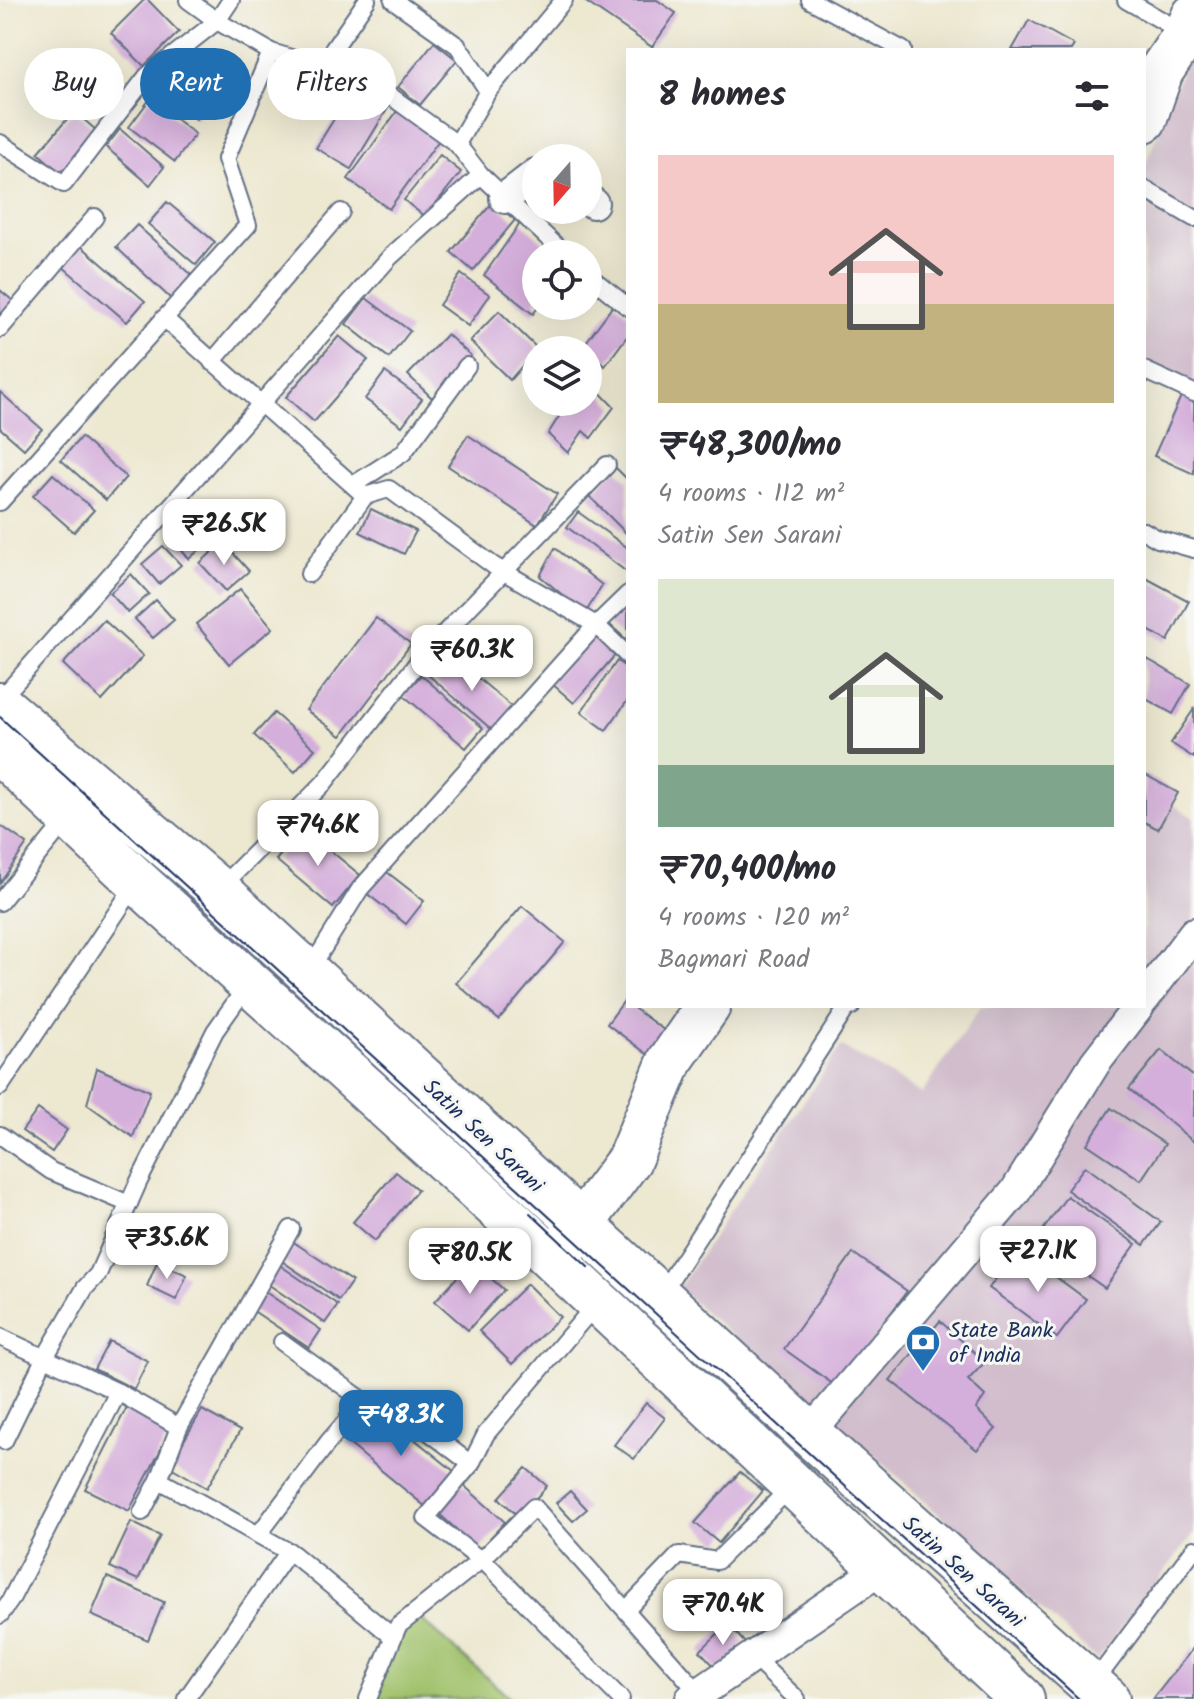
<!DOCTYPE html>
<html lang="en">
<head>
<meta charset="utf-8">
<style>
  :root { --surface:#fff; --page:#f7f7f7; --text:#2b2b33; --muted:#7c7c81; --accent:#1f6fb2 }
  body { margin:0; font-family:Kalam,sans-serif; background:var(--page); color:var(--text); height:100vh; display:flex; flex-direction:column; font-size:30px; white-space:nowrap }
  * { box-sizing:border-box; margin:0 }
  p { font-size:26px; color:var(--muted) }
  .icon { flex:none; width:44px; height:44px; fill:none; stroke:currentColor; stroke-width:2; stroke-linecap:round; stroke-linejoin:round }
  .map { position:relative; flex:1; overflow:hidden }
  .drawer { position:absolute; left:626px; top:48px; width:520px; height:960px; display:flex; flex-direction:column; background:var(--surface); border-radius:0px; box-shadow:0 8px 32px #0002 }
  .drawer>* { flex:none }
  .guide { position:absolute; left:24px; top:48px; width:482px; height:72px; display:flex; gap:16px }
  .needle { width:52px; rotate:200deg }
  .controls { position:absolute; left:522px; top:144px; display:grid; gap:16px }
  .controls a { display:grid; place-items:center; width:80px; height:80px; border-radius:50%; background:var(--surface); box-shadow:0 8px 32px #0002; font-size:40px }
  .price { position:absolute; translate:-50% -68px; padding:0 18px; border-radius:16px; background:#fff; color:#222; font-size:26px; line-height:52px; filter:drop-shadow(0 2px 4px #0008) }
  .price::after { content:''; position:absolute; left:50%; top:48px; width:24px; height:18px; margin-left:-12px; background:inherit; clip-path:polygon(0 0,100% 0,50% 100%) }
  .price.selected { background:var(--accent); color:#fff }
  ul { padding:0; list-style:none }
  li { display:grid; align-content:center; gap:16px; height:424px; padding:0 32px }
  li span { display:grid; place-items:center; height:248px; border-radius:0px; color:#555 }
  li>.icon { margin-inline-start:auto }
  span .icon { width:144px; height:144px; fill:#fffc; stroke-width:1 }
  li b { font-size:34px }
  h2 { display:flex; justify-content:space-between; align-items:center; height:96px; padding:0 32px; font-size:34px }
  .pill { padding:0 28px; border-radius:36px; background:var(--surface); box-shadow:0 8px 32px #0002; font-size:28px; line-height:72px }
  .pill.selected { background:var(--accent); color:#fff }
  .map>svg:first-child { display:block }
  .industrial { fill:#d1bdcc }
  .green { fill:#a0c16a; stroke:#5e7864; stroke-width:2 }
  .building { fill:#d5afdb }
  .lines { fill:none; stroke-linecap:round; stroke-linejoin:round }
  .lane-casing { stroke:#647086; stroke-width:20 }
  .street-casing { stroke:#647086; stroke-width:34 }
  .secondary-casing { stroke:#647086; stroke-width:48 }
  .lane { stroke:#fff; stroke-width:16 }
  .street { stroke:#fff; stroke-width:30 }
  .secondary { stroke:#fff; stroke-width:44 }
  .tram { stroke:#1b2f5e; stroke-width:2 }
  .labels { text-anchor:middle; stroke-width:6; stroke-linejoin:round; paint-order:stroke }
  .street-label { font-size:22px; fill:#1b2f5e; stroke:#f6f6f2 }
  .poi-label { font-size:22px; fill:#1b2f5e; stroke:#f6f6f2; text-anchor:start }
</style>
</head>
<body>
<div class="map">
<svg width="1194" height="1699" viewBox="0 0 1194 1699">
  <rect width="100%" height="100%" fill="#f6f6f2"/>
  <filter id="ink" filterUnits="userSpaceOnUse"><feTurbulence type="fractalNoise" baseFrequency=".0125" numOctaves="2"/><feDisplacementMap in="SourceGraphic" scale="16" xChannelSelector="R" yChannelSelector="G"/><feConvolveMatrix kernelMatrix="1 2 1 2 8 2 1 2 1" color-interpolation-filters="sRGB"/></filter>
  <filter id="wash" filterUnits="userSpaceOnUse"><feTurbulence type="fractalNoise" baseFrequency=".006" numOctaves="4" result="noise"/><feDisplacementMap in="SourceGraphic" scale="32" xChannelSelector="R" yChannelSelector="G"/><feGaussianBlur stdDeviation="1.8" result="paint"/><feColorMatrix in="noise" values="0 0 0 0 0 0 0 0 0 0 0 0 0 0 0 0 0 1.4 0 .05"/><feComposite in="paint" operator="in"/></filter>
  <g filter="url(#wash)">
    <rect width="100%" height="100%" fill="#ede8d0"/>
    <!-- industrial -->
    <g class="industrial">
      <path d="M1194 40V386L1144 361V169Z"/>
      <path d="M1144 786 1194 818V1533L1097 1660 883 1463 678 1289 841 1046 922 1094 981 1006H1144Z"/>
    </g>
    <!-- green -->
    <path class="green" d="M421 1619 511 1699H372L399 1632Z"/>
    <g id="blocks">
      <!-- building -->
      <g class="building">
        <path d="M144 0H148L179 32 144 66 111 33Z"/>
        <path d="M583 0H657L676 13 652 47Z"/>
        <path d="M1029 20 1074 45 1071 50H1012Z"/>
        <path d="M434 42 457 60 420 105 398 87Z"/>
        <path d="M178 60 218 90 196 119 156 88Z"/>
        <path d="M357 82 391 103 351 169 316 148Z"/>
        <path d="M150 99 195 134 175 162 129 127Z"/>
        <path d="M398 110 439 140 389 209 348 179Z"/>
        <path d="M74 111 97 131 61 173 38 153Z"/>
        <path d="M120 129 164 167 150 185 106 147Z"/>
        <path d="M440 155 461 172 425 217 404 200Z"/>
        <path d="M167 202 215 242 196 265 148 224Z"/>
        <path d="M493 202 515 220 473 271 451 252Z"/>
        <path d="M521 222 556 254H536V306H539L533 314 484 275Z"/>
        <path d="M137 225 193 276 171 299 116 247Z"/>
        <path d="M80 245 145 301 127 322 62 266Z"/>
        <path d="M461 274 490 295 468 326 439 305Z"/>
        <path d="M0 290 13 301 0 318Z"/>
        <path d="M366 298 410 331 389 358 346 324Z"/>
        <path d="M615 303 628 314V335L605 366 588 353V350L581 349Z"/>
        <path d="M499 311 539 350H536L510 380 470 341Z"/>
        <path d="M447 334 471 356 432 398 408 375Z"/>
        <path d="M339 336 368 360 314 422 286 397Z"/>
        <path d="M385 372 422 399 402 426 365 399Z"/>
        <path d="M588 380 614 407 591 438 583 431 568 453 548 434 568 402H588Z"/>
        <path d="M0 392 42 429 24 449 0 428Z"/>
        <path d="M1182 394 1194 399V474L1154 456Z"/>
        <path d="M468 435 557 494 537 525 448 466Z"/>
        <path d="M81 437 126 477 106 500 61 460Z"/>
        <path d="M616 468 628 480V535L589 496Z"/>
        <path d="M53 474 94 510 74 532 33 496Z"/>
        <path d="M371 509 416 531 404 554 360 532Z"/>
        <path d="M578 512 628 548V573L567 527Z"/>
        <path d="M192 520 210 540 189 559 172 539Z"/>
        <path d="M223 542 249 571 226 591 200 563Z"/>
        <path d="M163 546 181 565 159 584 142 564Z"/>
        <path d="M555 548 602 585 585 614 540 576Z"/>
        <path d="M131 574 149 594 128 613 110 593Z"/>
        <path d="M1144 577 1189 601 1168 641 1144 628Z"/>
        <path d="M240 589 273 628 229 664 196 624Z"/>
        <path d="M156 600 174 620 153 638 135 619Z"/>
        <path d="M628 603V641L609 624Z"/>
        <path d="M376 618 411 644 341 736 306 710Z"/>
        <path d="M104 620 143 656 102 701 63 664Z"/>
        <path d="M593 634 616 654 574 703 550 682Z"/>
        <path d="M446 651 517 711 497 734 427 674Z"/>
        <path d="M1144 657 1190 684 1173 714 1144 698Z"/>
        <path d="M617 661 628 669V700L606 730 581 712Z"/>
        <path d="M421 675 483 728 466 748 403 695Z"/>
        <path d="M1194 709V758L1171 743Z"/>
        <path d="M274 713 315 749 295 772 254 735Z"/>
        <path d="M1144 774 1178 793 1158 829 1144 822Z"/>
        <path d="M0 825 27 844 0 883Z"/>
        <path d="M303 828 360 875 333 908 276 860Z"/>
        <path d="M383 869 424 901 406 924 365 892Z"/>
        <path d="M522 906 565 942 499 1020 456 983Z"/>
        <path d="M624 1001 672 1036 654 1059 607 1024Z"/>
        <path d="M1161 1050 1194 1077V1142L1129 1089Z"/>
        <path d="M97 1068 150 1091 133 1137 87 1104Z"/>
        <path d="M1111 1108 1165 1144 1141 1180 1087 1144Z"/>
        <path d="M38 1109 67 1130 52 1152 22 1131Z"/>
        <path d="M1085 1166 1161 1222 1144 1245 1067 1190Z"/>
        <path d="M396 1172 418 1190 375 1241 353 1222Z"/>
        <path d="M1067 1196 1136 1244 1105 1288 1036 1240Z"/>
        <path d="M292 1241 352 1281 339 1300 279 1259Z"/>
        <path d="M1018 1249 1086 1299 1057 1338 989 1288Z"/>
        <path d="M853 1253 907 1291 837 1387 784 1349Z"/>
        <path d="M472 1261 504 1290 468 1330 435 1301Z"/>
        <path d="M157 1262 187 1275 176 1300 147 1286Z"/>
        <path d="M278 1264 338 1305 325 1323 265 1282Z"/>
        <path d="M527 1284 560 1317 512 1364 479 1331Z"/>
        <path d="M261 1289 321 1330 309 1348 249 1308Z"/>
        <path d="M940 1321 985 1362 968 1380 985 1396 976 1409 996 1429 977 1450 890 1380Z"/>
        <path d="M109 1341 148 1361 134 1389 94 1369Z"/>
        <path d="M646 1403 665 1418 634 1459 614 1445Z"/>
        <path d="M128 1405 172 1428 129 1511 85 1489Z"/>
        <path d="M376 1408 455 1472 426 1507 348 1443Z"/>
        <path d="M202 1410 240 1431 207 1488 169 1466Z"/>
        <path d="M526 1468 547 1486 519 1517 499 1498Z"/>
        <path d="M740 1472 763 1491 719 1543 695 1523Z"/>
        <path d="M461 1483 505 1522 479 1550 436 1511Z"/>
        <path d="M570 1491 587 1509 573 1521 556 1503Z"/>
        <path d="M131 1522 160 1536 138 1580 110 1567Z"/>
        <path d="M107 1577 164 1602 148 1640 91 1615Z"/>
        <path d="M728 1624 745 1643 718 1670 700 1651Z"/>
        <path d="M1194 1647V1699H1153Z"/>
      </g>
    </g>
  </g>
  <g filter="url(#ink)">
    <use href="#blocks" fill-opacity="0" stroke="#647086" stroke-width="2"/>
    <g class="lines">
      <!-- lane casing -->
      <g class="lane-casing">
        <g id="lane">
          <path d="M188 0 217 21 271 52 321 67 342 61 457 144 481 175 565 254"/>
          <path d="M393 0 458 46 488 91"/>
          <path d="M810 0 903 50"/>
          <path d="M1126 0 1184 33"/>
          <path d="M321 67 367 0"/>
          <path d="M0 143 64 184 147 76 217 21 231 0"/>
          <path d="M457 144 488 91 564 0"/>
          <path d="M1144 189 1194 218"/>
          <path d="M588 275 628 307"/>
          <path d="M164 318 365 496"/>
          <path d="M0 329 95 217"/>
          <path d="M212 362 341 212"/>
          <path d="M1144 370 1194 393"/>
          <path d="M353 485 403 453 467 366"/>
          <path d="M0 502 248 225 226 159 271 52"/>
          <path d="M1144 531 1158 539 1194 549"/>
          <path d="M309 574 365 496 389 489 494 566 596 625 628 656"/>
          <path d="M0 700 390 257 481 175"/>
          <path d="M219 889 324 783 425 653 607 465"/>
          <path d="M0 902 67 819"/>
          <path d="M309 971 360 889 596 625 628 594"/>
          <path d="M0 1087 137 882"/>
          <path d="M0 1135 51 1171 129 1204"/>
          <path d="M661 1294 846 1009 852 1006"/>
          <path d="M596 1304 486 1434 471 1464 426 1518 491 1568 621 1699"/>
          <path d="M0 1337 118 1392 179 1427"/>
          <path d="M282 1342 364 1401H388L471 1464"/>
          <path d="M4 1441 44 1359 85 1288 98 1274 138 1183 215 1031 249 983"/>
          <path d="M159 1480 293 1554 393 1637"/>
          <path d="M142 1512 159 1480 179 1427 291 1229"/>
          <path d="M259 1534 329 1441 364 1401"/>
          <path d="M627 1609 679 1555 717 1561 791 1487"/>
          <path d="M0 1615 10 1601 118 1392"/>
          <path d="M752 1656 797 1699"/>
          <path d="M1093 1684 1194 1549"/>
          <path d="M186 1699 289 1551"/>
          <path d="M368 1699 398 1626 481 1560 534 1507 699 1693"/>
        </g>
      </g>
      <!-- street casing -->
      <g class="street-casing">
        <g id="street">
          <path d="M505 198 536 174"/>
          <path d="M588 200 593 203"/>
          <path d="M1144 999 1194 933"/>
          <path d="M809 1434 1015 1192 1095 1063 1139 1006"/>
          <path d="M691 1699 881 1569"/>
        </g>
      </g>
      <!-- secondary casing -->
      <g class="secondary-casing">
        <g id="secondary">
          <path d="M1144 120 1161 71 1186 34 1194 16"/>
          <path d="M0 705 218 890 809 1434 1107 1699"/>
          <path d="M0 752 137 881 513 1222 1022 1699"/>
          <path d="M563 1249 629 1160 670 1061 708 1006"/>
        </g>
      </g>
      <!-- lane -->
      <use href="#lane" class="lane"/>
      <!-- street -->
      <use href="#street" class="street"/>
      <!-- secondary -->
      <use href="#secondary" class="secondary"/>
      <!-- tram -->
      <g class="tram">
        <path d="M0 717 1079 1699"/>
        <path d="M530 1213 589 1268"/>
      </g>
    </g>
  </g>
  <!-- icons -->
  <defs>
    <g id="bank-pin" transform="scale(1.8)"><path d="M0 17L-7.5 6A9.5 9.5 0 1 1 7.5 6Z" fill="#1f6fb2" stroke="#f6f6f2"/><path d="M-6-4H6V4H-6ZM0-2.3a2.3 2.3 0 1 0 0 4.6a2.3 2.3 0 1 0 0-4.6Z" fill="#fff"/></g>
  </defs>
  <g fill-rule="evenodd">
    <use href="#bank-pin" x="923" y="1342"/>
  </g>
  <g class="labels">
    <!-- street labels -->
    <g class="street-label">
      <text transform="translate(484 1135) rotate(43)" y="8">Satin Sen Sarani</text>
      <text transform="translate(964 1571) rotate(42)" y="8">Satin Sen Sarani</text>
    </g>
    <!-- poi labels -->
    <g class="poi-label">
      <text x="949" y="1337">State Bank<tspan x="949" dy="25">of India</tspan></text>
    </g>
  </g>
</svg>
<div class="controls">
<a><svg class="needle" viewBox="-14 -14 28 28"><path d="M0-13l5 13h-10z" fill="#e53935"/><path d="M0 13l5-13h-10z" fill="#7c7c81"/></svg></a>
<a><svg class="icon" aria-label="locate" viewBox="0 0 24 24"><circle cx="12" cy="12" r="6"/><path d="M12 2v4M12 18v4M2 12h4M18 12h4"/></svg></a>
<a><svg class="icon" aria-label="layers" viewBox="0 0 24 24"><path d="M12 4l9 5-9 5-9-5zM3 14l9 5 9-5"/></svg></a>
</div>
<b class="price" style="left:224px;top:567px">₹26.5K</b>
<b class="price" style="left:472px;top:693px">₹60.3K</b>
<b class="price" style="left:318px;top:868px">₹74.6K</b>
<b class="price" style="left:167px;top:1281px">₹35.6K</b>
<b class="price" style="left:1038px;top:1294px">₹27.1K</b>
<b class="price" style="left:470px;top:1296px">₹80.5K</b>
<b class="price selected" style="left:401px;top:1458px">₹48.3K</b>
<b class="price" style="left:723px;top:1647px">₹70.4K</b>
<div class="guide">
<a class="pill">Buy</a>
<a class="pill selected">Rent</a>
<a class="pill">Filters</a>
</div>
<section class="drawer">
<h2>8 homes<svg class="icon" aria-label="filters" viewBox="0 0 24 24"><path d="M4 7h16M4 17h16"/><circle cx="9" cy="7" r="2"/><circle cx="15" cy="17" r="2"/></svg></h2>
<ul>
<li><span style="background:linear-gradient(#f6c9c9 60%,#c2b280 0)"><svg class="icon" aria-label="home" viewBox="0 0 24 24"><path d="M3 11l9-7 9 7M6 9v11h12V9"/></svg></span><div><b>₹48,300/mo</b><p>4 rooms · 112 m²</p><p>Satin Sen Sarani</p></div></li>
<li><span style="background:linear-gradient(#dfe7d0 75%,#7fa58c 0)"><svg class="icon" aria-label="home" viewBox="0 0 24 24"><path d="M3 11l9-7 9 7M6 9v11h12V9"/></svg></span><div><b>₹70,400/mo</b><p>4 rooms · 120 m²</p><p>Bagmari Road</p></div></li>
</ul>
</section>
</div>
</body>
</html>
